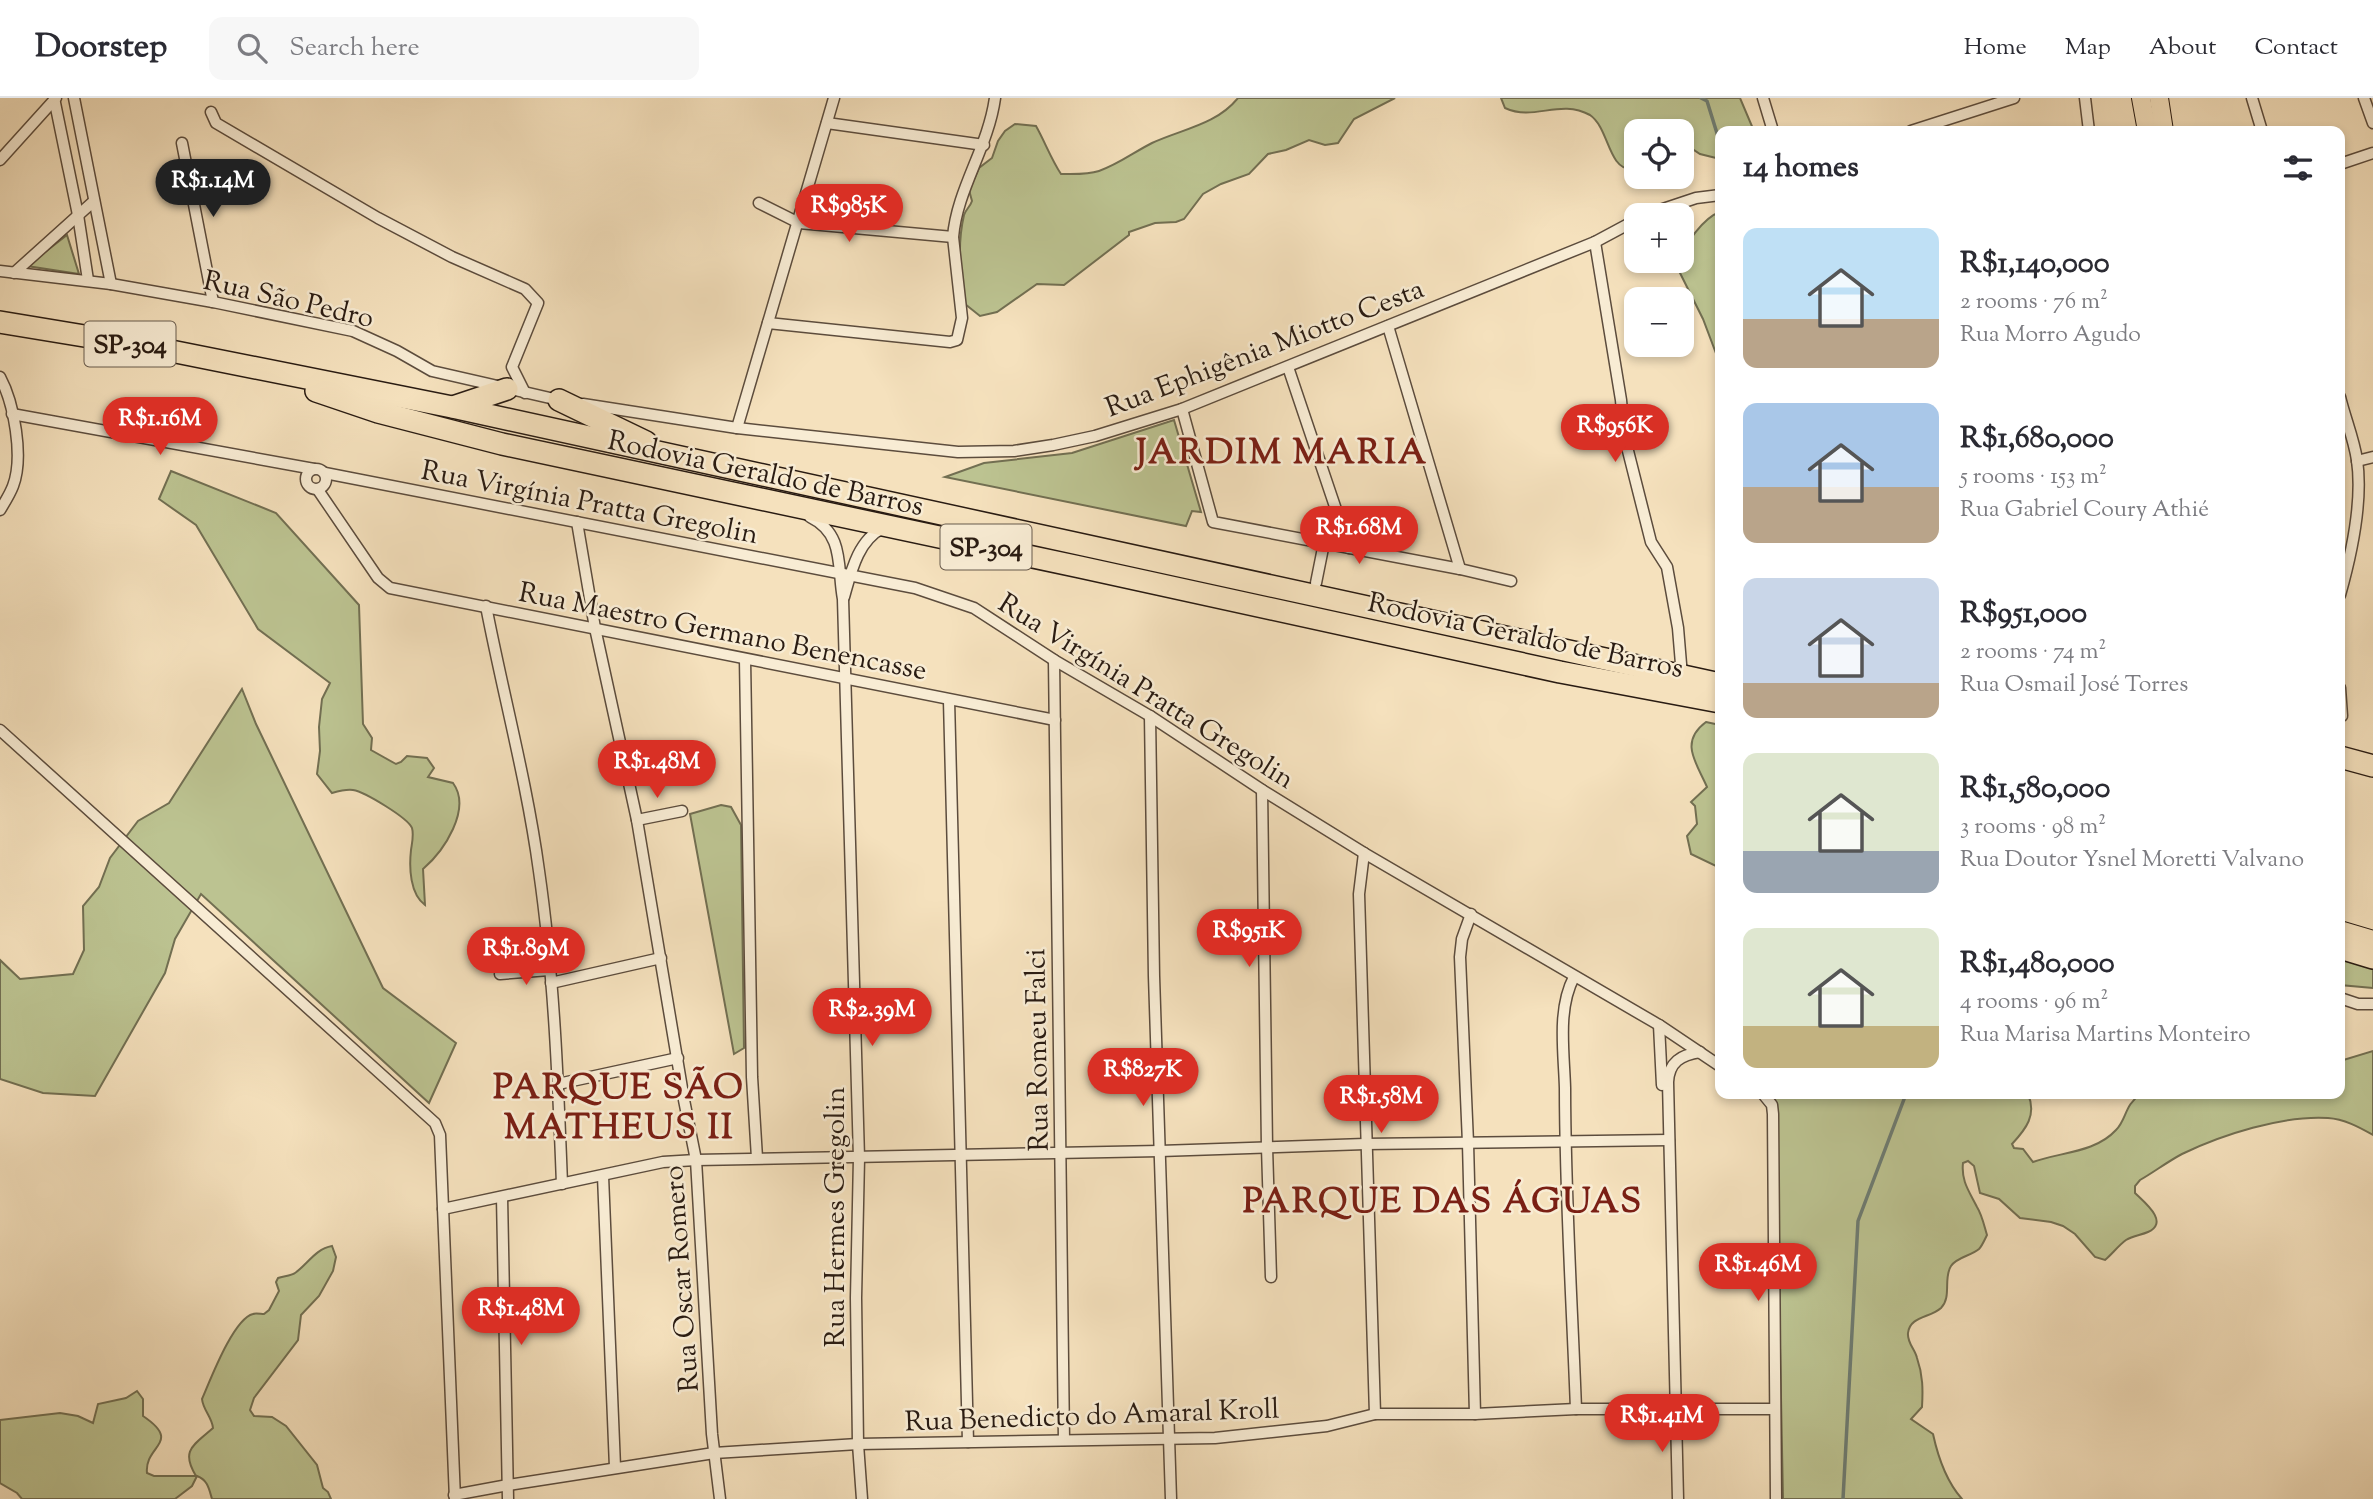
<!DOCTYPE html>
<html lang="en">
<head>
<meta charset="utf-8">
<style>
  :root { --surface:#fff; --page:#f7f7f7; --text:#2b2b33; --muted:#7c7c81; --line:#e1e1e2; --accent:#d93025 }
  body { margin:0; font-family:"Sorts Mill Goudy",serif; background:var(--page); color:var(--text); height:100vh; display:flex; flex-direction:column; font-size:26px; white-space:nowrap }
  * { box-sizing:border-box; margin:0 }
  p { font-size:23px; color:var(--muted) }
  .icon { flex:none; width:38px; height:38px; fill:none; stroke:currentColor; stroke-width:2; stroke-linecap:round; stroke-linejoin:round }
  .map { position:relative; flex:1; overflow:hidden }
  .side { position:absolute; left:1715px; top:28px; width:630px; height:973px; display:flex; flex-direction:column; background:var(--surface); border-radius:14px; box-shadow:0 4px 10px #0003 }
  .side>* { flex:none }
  .tools { position:absolute; left:1624px; top:21px; display:grid; gap:14px }
  .tools a { display:grid; place-items:center; width:70px; height:70px; border-radius:14px; background:var(--surface); box-shadow:0 4px 10px #0003; font-size:35px }
  .price { position:absolute; translate:-50% -60px; padding:0 16px; border-radius:24px; background:var(--accent); color:#fff; font-size:23px; line-height:46px; filter:drop-shadow(0 2px 4px #0008) }
  .price::after { content:''; position:absolute; left:50%; top:42px; width:21px; height:16px; margin-left:-10px; background:inherit; clip-path:polygon(0 0,100% 0,50% 100%) }
  .price.selected { background:#222; color:#fff }
  ul { padding:0; list-style:none }
  li { display:flex; align-items:center; gap:21px; height:175px; padding:0 28px }
  li span { display:grid; place-items:center; flex:none; width:196px; height:140px; border-radius:14px; color:#555 }
  li>.icon { margin-inline-start:auto }
  span .icon { width:84px; height:84px; fill:#fffc; stroke-width:1 }
  li b { font-size:30px }
  h2 { display:flex; justify-content:space-between; align-items:center; height:84px; padding:0 28px; font-size:30px }
  header { display:flex; align-items:center; gap:42px; box-sizing:border-box; height:98px; padding:0 35px; background:var(--surface); border-bottom:2px solid var(--line) }
  header strong { font-size:33px }
  nav { display:flex; gap:38px; margin-inline-start:auto; font-size:24px }
  .search { width:490px; height:63px; background:var(--page); display:flex; align-items:center; gap:18px; box-sizing:border-box; padding:0 24px; border-radius:14px; color:var(--muted); font-size:26px }
  .map>svg:first-child { display:block }
  .green { fill:#bcc391; stroke:#726f52; stroke-width:2 }
  .lines { fill:none; stroke-linecap:round; stroke-linejoin:round }
  .stream { stroke:#6e7c72; stroke-width:3.5 }
  .street-casing { stroke:#5c4c3d; stroke-width:13 }
  .primary-casing { stroke:#291b12; stroke-width:20 }
  .highway-casing { stroke:#291b12; stroke-width:24 }
  .street { stroke:#f8ecd4; stroke-width:10 }
  .primary { stroke:#f5e1bd; stroke-width:18 }
  .highway { stroke:#f5e1bd; stroke-width:21 }
  .labels { text-anchor:middle; stroke-width:5; stroke-linejoin:round; paint-order:stroke }
  .shield { fill:#f8ecd4; stroke:#675a4c; stroke-width:2 }
  .shield-label { font-size:26px; font-weight:bold; fill:#291b12 }
  .street-label { font-size:28px; fill:#291b12; stroke:#f8ecd4 }
  .district-label { font-size:35px; font-weight:bold; letter-spacing:2px; fill:#7a1f14; stroke:#f8ecd4 }
</style>
</head>
<body>
<header>
<strong>Doorstep</strong>
<div class="search"><svg class="icon" aria-label="search" viewBox="0 0 24 24"><circle cx="10" cy="10" r="6"/><path d="M15 15l6 6"/></svg>Search here</div>
<nav><a>Home</a><a>Map</a><a>About</a><a>Contact</a></nav>
</header>
<div class="map">
<svg width="2373" height="1401" viewBox="0 0 2373 1401">
  <rect width="100%" height="100%" fill="#f5e1bd"/>
  <filter id="stains"><feTurbulence type="fractalNoise" baseFrequency=".00286" numOctaves="4"/><feColorMatrix values="0 0 0 0 .2 0 0 0 0 .09 0 0 0 0 .02 0 0 0 .5 -.17"/></filter>
  <radialGradient id="worn" r=".72"><stop offset=".6" stop-color="#630" stop-opacity="0"/><stop offset="1" stop-color="#630" stop-opacity=".3"/></radialGradient>
  <!-- green -->
  <g class="green">
    <path d="M1238 0H1395L1354 21 1338 45 1325 47 1309 42 1286 52 1268 56 1249 76 1221 86 1203 96 1184 121 1176 124 1155 125 1129 134V137L1064 187 1037 186 997 214 980 218 965 206C960 176 957 147 964 117 966 111 970 109 972 103L969 92 979 70 992 60 998 43 1005 33 1015 26 1036 28C1045 44 1051 61 1061 76 1073 76 1087 77 1099 73 1119 66 1134 54 1152 45 1182 31 1216 27 1238 0Z"/>
    <path d="M1501 0H1740L1754 33H1720V61L1700 56 1682 44V33H1667L1649 24 1640 27 1634 33V66L1631 71C1608 71 1609 30 1590 17 1559 0 1535 24 1505 10Z"/>
    <path d="M1720 114V266L1703 221 1674 163H1682C1682 147 1705 119 1720 114Z"/>
    <path d="M67 137 79 176 27 168Z"/>
    <path d="M1174 322 1201 414 1192 413 1186 428 945 379 984 365 1072 355Z"/>
    <path d="M171 373 276 415 359 507 363 626 372 640 371 652 396 666 401 664 407 658 427 660 434 670 428 679 453 685C472 711 444 753 423 771L425 807C410 796 409 770 411 752 412 745 414 737 412 730 408 720 365 694 353 692 347 691 339 693 332 695L317 676 320 653 319 629 322 601 330 585 258 531 196 427 159 401Z"/>
    <path d="M242 591 256 626 383 890 456 945 429 1005 201 796 175 841 165 875 95 998 43 995 0 981V862L20 881 73 876 84 852 83 808 99 789 110 760 138 723 169 705Z"/>
    <path d="M1706 624 1720 627V770L1691 756 1687 738 1697 726 1695 708 1691 704 1707 689C1696 664 1679 644 1706 624Z"/>
    <path d="M721 707 731 709 741 727 744 950 734 956 690 716Z"/>
    <path d="M2340 850 2373 861V890L2340 887Z"/>
    <path d="M2373 953V1037C2359 1029 2344 1021 2328 1020 2283 1017 2221 1037 2182 1056 2167 1064 2154 1074 2140 1082L2135 1088V1095C2144 1104 2170 1124 2148 1134 2141 1137 2133 1138 2126 1142 2119 1147 2112 1156 2105 1162L2095 1159 2075 1136 2063 1128 2051 1124 2020 1120 1999 1101 1980 1095 1974 1068 1968 1063 1963 1065C1961 1083 1969 1093 1977 1109 1982 1117 1984 1127 1987 1137 1985 1141 1982 1148 1979 1151 1971 1158 1957 1159 1951 1168 1943 1180 1952 1199 1941 1210 1930 1220 1910 1218 1908 1235 1907 1245 1915 1251 1917 1260 1923 1277 1923 1292 1922 1309L1911 1321 1933 1336C1938 1359 1946 1383 1962 1401H1783L1775 996H2028C2037 1017 2026 1031 2012 1046L2014 1050 2023 1051 2033 1064C2060 1054 2095 1055 2116 1032 2127 1021 2124 1007 2141 996H2340V963Z"/>
    <path d="M332 1148 336 1159 333 1173 319 1198 301 1217 298 1242 254 1300 250 1312 254 1318 272 1319 286 1328 317 1367 323 1390 328 1394 331 1401H212C209 1391 208 1382 197 1378L192 1388 175 1401H22L17 1395 0 1385V1322L60 1315 78 1318 93 1325 98 1306 126 1300 137 1293 143 1301V1318C183 1345 144 1347 147 1375L154 1378H196C180 1352 194 1347 213 1330 212 1319 203 1312 202 1301 210 1283 233 1221 253 1216 255 1215 261 1216 264 1216L269 1212 279 1193 276 1184 278 1180C283 1178 291 1178 295 1175 308 1166 315 1151 332 1148Z"/>
  </g>
  <g class="lines">
    <!-- stream -->
    <g class="stream">
      <path d="M1701 0 1707 3 1720 45"/>
      <path d="M1843 1401 1858 1123 1906 996"/>
    </g>
    <!-- street casing -->
    <g class="street-casing">
      <g id="street">
        <path d="M54 0 78 117 88 182"/>
        <path d="M74 0 111 186"/>
        <path d="M1763 0 1773 33"/>
        <path d="M2085 0 2089 33"/>
        <path d="M2252 0 2262 33"/>
        <path d="M2364 0 2373 25"/>
        <path d="M211 14 216 25 378 120 452 159 525 191 538 205 512 269 525 295"/>
        <path d="M827 25 984 47"/>
        <path d="M1911 33 2014 0"/>
        <path d="M182 45 213 204"/>
        <path d="M0 62 56 0"/>
        <path d="M2340 66 2373 55"/>
        <path d="M759 105 799 125 953 139"/>
        <path d="M1645 117 1696 100 1720 97"/>
        <path d="M1595 144 1621 302 1624 337 1651 444 1667 469 1678 530 1682 578"/>
        <path d="M0 173 111 186 213 204 353 233 397 253 432 273 563 303"/>
        <path d="M14 175 94 103"/>
        <path d="M768 225 950 244 957 242 962 220 953 139C957 91 988 50 995 0"/>
        <path d="M1388 228 1460 471"/>
        <path d="M1288 269 1349 450"/>
        <path d="M0 279C14 305 24 359 13 388 10 396 5 404 0 412"/>
        <path d="M2340 299C2345 320 2354 341 2357 362 2363 403 2351 458 2340 497"/>
        <path d="M583 306 737 330 958 354 1014 353 1053 347 1095 338 1182 311 1595 144 1636 122"/>
        <path d="M1182 311 1213 424 1460 471 1511 483"/>
        <path d="M12 316 314 371"/>
        <path d="M737 330 834 0"/>
        <path d="M2357 363 2373 359"/>
        <circle cx="316" cy="381" r="10"/>
        <path d="M325 375 915 490 974 510 1054 562 1150 618 1262 692 1364 755 1659 927 1720 968"/>
        <path d="M318 392 378 480 390 490 1055 622"/>
        <path d="M810 419C845 436 837 469 843 501L859 1060 856 1200 858 1346 862 1401"/>
        <path d="M577 424 595 530 637 722 684 1002 696 1062 712 1336 720 1401"/>
        <path d="M1316 485 1324 445"/>
        <path d="M844 499C851 474 858 442 883 430"/>
        <path d="M486 508C503 596 527 684 539 773 554 877 558 981 562 1086"/>
        <path d="M745 561 752 979 757 1060"/>
        <path d="M1054 562 1064 1342"/>
        <path d="M2340 590 2342 618"/>
        <path d="M949 602 968 1344"/>
        <path d="M1150 618 1154 878 1171 1401"/>
        <path d="M0 632 435 1025 440 1037 455 1401"/>
        <path d="M1262 692 1267 1049 1271 1179"/>
        <path d="M637 722 682 713"/>
        <path d="M1364 755 1359 796 1375 1316"/>
        <path d="M1471 816 1462 841 1460 859 1468 1045 1475 1316"/>
        <path d="M500 876 549 872"/>
        <path d="M1574 879C1557 911 1564 954 1565 990 1565 1097 1572 1204 1576 1311"/>
        <path d="M551 885 661 860"/>
        <path d="M2340 900 2358 906H2373"/>
        <path d="M1659 927 1662 987"/>
        <path d="M558 986 678 960"/>
        <path d="M1763 996 1772 1007 1773 1016 1776 1401"/>
        <path d="M603 1078 615 1369"/>
        <path d="M502 1099 508 1401"/>
        <path d="M443 1111 663 1064 696 1062 1160 1053 1365 1046 1669 1042"/>
        <path d="M454 1397 508 1387 714 1355 858 1346 1215 1340 1327 1328 1375 1316H1475L1576 1311H1774"/>
        <path d="M1678 1401 1668 984C1669 964 1681 957 1700 954"/>
      </g>
    </g>
    <!-- primary casing -->
    <g class="primary-casing">
      <g id="primary">
        <path d="M2141 0 2147 33"/>
        <path d="M2159 0 2164 33"/>
        <path d="M2340 832 2373 842"/>
      </g>
    </g>
    <!-- highway casing -->
    <g class="highway-casing">
      <g id="highway">
        <path d="M0 224 151 249 452 309 1720 586"/>
        <path d="M316 293 378 314 502 346 1080 469 1560 574 1720 604"/>
        <path d="M559 302 646 344"/>
        <path d="M453 309 507 291"/>
        <path d="M2340 659 2373 668"/>
        <path d="M2340 850 2373 860"/>
      </g>
    </g>
    <!-- street -->
    <use href="#street" class="street"/>
    <!-- primary -->
    <use href="#primary" class="primary"/>
    <!-- highway -->
    <use href="#highway" class="highway"/>
  </g>
  <g class="labels">
    <!-- shield labels -->
    <g class="shield">
      <rect x="84.5" y="223.5" width="91" height="45" rx="5"/>
      <rect x="940.5" y="426.5" width="91" height="45" rx="5"/>
    </g>
    <g class="shield-label">
      <text x="130" y="255">SP-304</text>
      <text x="986" y="458">SP-304</text>
    </g>
    <!-- street labels -->
    <g class="street-label">
      <text transform="translate(289 200) rotate(13)" y="10">Rua São Pedro</text>
      <text transform="translate(1264 249) rotate(-21)" y="10">Rua Ephigênia Miotto Cesta</text>
      <text transform="translate(766 374) rotate(12)" y="10">Rodovia Geraldo de Barros</text>
      <text transform="translate(590 403) rotate(11)" y="10">Rua Virgínia Pratta Gregolin</text>
      <text transform="translate(723 532) rotate(11)" y="10">Rua Maestro Germano Benencasse</text>
      <text transform="translate(1526 536) rotate(12)" y="10">Rodovia Geraldo de Barros</text>
      <text transform="translate(1147 592) rotate(32)" y="10">Rua Virgínia Pratta Gregolin</text>
      <text transform="translate(1036 952) rotate(-91)" y="10">Rua Romeu Falci</text>
      <text transform="translate(834 1119) rotate(-90)" y="10">Rua Hermes Gregolin</text>
      <text transform="translate(680 1181) rotate(-94)" y="10">Rua Oscar Romero</text>
      <text transform="translate(1092 1316) rotate(-2)" y="10">Rua Benedicto do Amaral Kroll</text>
    </g>
    <!-- district labels -->
    <g class="district-label">
      <text x="1282" y="365">JARDIM MARIA</text>
      <text x="619" y="1000">PARQUE SÃO<tspan x="619" dy="40">MATHEUS II</tspan></text>
      <text x="1443" y="1114">PARQUE DAS ÁGUAS</text>
    </g>
  </g>
  <rect width="100%" height="100%" filter="url(#stains)"/>
  <rect width="100%" height="100%" fill="url(#worn)"/>
</svg>
<div class="tools">
<a><svg class="icon" aria-label="locate" viewBox="0 0 24 24"><circle cx="12" cy="12" r="6"/><path d="M12 2v4M12 18v4M2 12h4M18 12h4"/></svg></a>
<a>+</a>
<a>−</a>
</div>
<b class="price selected" style="left:213px;top:121px">R$1.14M</b>
<b class="price" style="left:849px;top:146px">R$985K</b>
<b class="price" style="left:160px;top:359px">R$1.16M</b>
<b class="price" style="left:1615px;top:366px">R$956K</b>
<b class="price" style="left:1359px;top:468px">R$1.68M</b>
<b class="price" style="left:657px;top:702px">R$1.48M</b>
<b class="price" style="left:1249px;top:871px">R$951K</b>
<b class="price" style="left:526px;top:889px">R$1.89M</b>
<b class="price" style="left:872px;top:950px">R$2.39M</b>
<b class="price" style="left:1143px;top:1010px">R$827K</b>
<b class="price" style="left:1381px;top:1037px">R$1.58M</b>
<b class="price" style="left:1758px;top:1205px">R$1.46M</b>
<b class="price" style="left:521px;top:1249px">R$1.48M</b>
<b class="price" style="left:1662px;top:1356px">R$1.41M</b>
<section class="side">
<h2>14 homes<svg class="icon" aria-label="filters" viewBox="0 0 24 24"><path d="M4 7h16M4 17h16"/><circle cx="9" cy="7" r="2"/><circle cx="15" cy="17" r="2"/></svg></h2>
<ul>
<li><span style="background:linear-gradient(#bfe0f5 65%,#b9a48a 0)"><svg class="icon" aria-label="home" viewBox="0 0 24 24"><path d="M3 11l9-7 9 7M6 9v11h12V9"/></svg></span><div><b>R$1,140,000</b><p>2 rooms · 76 m²</p><p>Rua Morro Agudo</p></div></li>
<li><span style="background:linear-gradient(#a9c7e8 60%,#b9a48a 0)"><svg class="icon" aria-label="home" viewBox="0 0 24 24"><path d="M3 11l9-7 9 7M6 9v11h12V9"/></svg></span><div><b>R$1,680,000</b><p>5 rooms · 153 m²</p><p>Rua Gabriel Coury Athié</p></div></li>
<li><span style="background:linear-gradient(#c9d6e8 75%,#b9a48a 0)"><svg class="icon" aria-label="home" viewBox="0 0 24 24"><path d="M3 11l9-7 9 7M6 9v11h12V9"/></svg></span><div><b>R$951,000</b><p>2 rooms · 74 m²</p><p>Rua Osmail José Torres</p></div></li>
<li><span style="background:linear-gradient(#dfe7d0 70%,#9aa5b1 0)"><svg class="icon" aria-label="home" viewBox="0 0 24 24"><path d="M3 11l9-7 9 7M6 9v11h12V9"/></svg></span><div><b>R$1,580,000</b><p>3 rooms · 98 m²</p><p>Rua Doutor Ysnel Moretti Valvano</p></div></li>
<li><span style="background:linear-gradient(#dfe7d0 70%,#c2b280 0)"><svg class="icon" aria-label="home" viewBox="0 0 24 24"><path d="M3 11l9-7 9 7M6 9v11h12V9"/></svg></span><div><b>R$1,480,000</b><p>4 rooms · 96 m²</p><p>Rua Marisa Martins Monteiro</p></div></li>
</ul>
</section>
</div>
</body>
</html>
